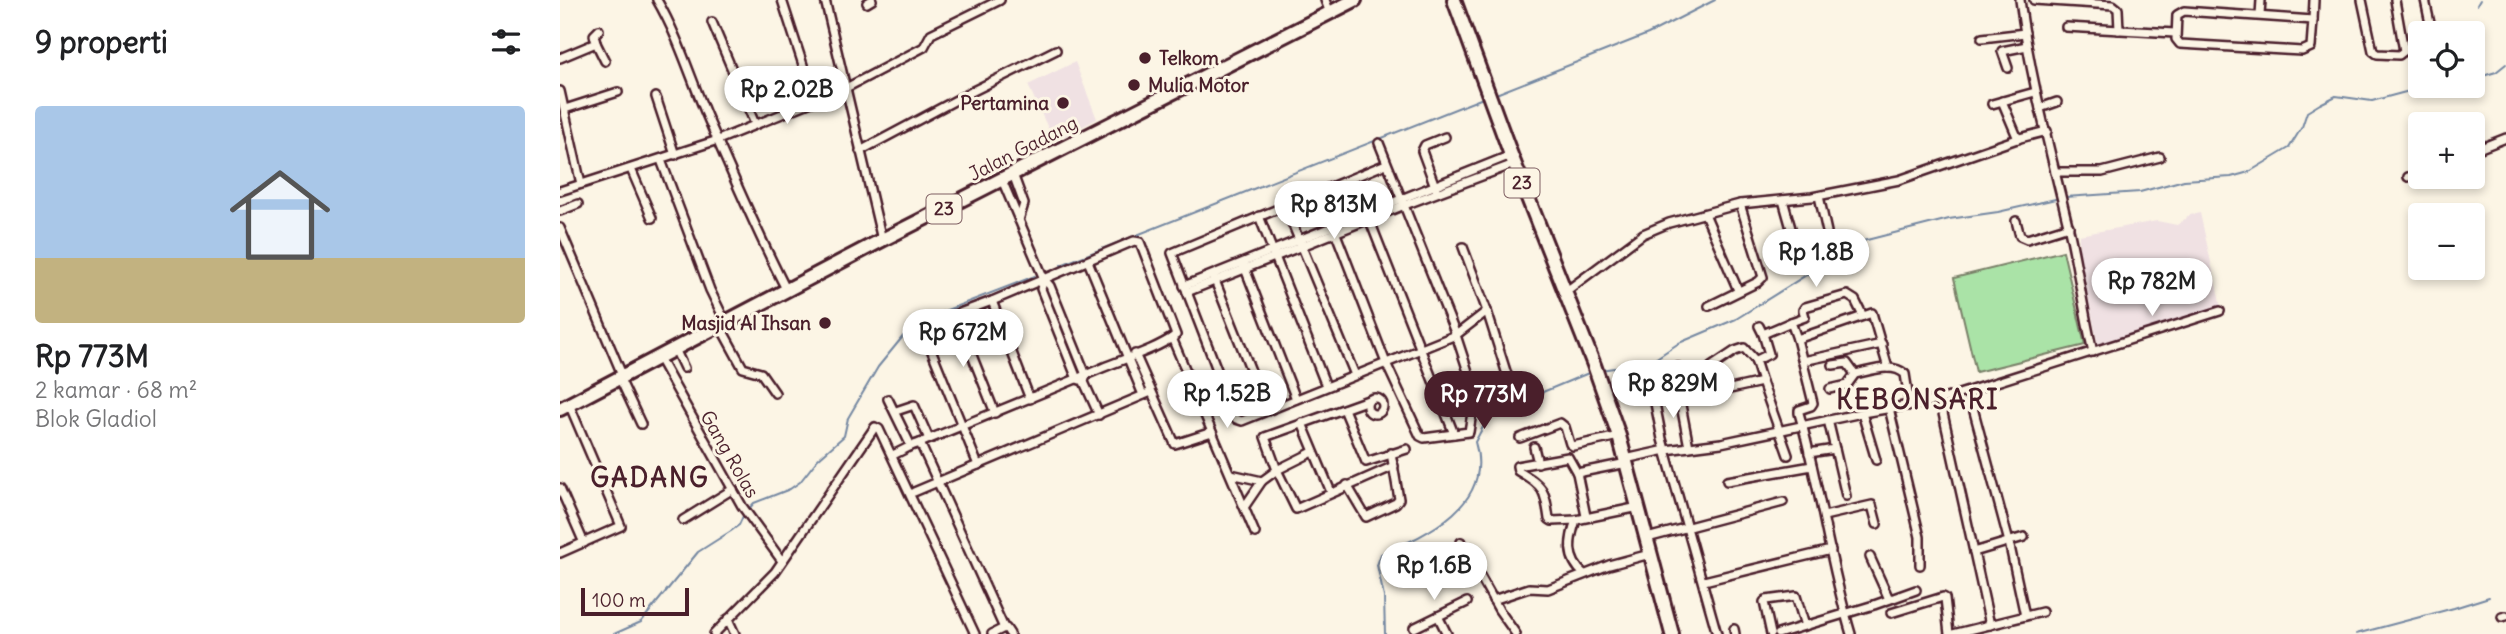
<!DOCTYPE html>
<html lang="id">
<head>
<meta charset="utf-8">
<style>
  :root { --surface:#fff; --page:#f2f2f2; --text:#202124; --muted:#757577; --accent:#4a1f2b }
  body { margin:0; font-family:Delius,sans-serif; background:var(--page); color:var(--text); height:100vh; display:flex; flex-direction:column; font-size:26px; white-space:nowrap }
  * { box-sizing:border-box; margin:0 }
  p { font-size:23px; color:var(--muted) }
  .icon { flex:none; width:38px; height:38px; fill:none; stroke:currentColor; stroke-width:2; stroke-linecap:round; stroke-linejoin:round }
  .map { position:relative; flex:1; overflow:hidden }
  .sheet { display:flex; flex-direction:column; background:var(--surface); width:560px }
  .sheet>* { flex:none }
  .tools { position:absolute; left:1848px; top:21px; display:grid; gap:14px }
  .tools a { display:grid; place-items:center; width:77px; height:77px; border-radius:7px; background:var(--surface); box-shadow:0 4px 10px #0003; font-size:35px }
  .scale { position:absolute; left:21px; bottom:18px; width:108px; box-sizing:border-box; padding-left:7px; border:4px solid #4a1f2b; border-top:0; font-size:19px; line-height:24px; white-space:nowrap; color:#4a1f2b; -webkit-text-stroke:5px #fcf5e5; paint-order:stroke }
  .price { position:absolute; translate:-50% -60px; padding:0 16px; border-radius:24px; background:#fff; color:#222; font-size:23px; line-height:46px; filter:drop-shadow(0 2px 4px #0008) }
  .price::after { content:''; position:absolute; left:50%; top:42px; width:21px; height:16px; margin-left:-10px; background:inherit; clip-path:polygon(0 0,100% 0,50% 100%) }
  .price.current { background:var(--accent); color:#fff }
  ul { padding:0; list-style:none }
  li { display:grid; align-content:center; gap:14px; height:371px; padding:0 35px }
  li span { display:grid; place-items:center; height:217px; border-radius:7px; color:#555 }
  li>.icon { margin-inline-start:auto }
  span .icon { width:126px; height:126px; fill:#fffc; stroke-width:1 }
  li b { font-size:30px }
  h2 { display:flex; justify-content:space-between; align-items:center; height:84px; padding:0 35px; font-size:30px }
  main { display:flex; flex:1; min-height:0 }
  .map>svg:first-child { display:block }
  .built { fill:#f0e1e3 }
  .green { fill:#aae3a7; stroke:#7a8169; stroke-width:2 }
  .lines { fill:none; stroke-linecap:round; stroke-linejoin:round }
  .stream { stroke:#7588a2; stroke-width:2 }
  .minor-casing { stroke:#4a1f2b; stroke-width:12 }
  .trunk-casing { stroke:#4a1f2b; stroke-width:18 }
  .minor { stroke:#fcf5e5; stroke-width:7 }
  .trunk { stroke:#fcf5e5; stroke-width:12 }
  .poi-dot { fill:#4a1f2b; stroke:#fcf5e5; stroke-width:2.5 }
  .labels { text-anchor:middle; stroke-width:6; stroke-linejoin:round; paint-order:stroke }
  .shield { fill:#fcf5e5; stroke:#7f5f63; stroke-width:2 }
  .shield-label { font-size:18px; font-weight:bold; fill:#4a1f2b }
  .poi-label { font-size:19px; font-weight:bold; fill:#4a1f2b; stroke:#fcf5e5; text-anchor:start }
  .street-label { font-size:19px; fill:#4a1f2b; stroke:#fcf5e5 }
  .district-label { font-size:26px; font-weight:bold; letter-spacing:2px; fill:#4a1f2b; stroke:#fcf5e5 }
</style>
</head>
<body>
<main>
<section class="sheet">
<h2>9 properti<svg class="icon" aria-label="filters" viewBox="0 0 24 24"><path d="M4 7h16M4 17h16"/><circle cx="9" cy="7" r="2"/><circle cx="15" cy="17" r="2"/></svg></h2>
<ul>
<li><span style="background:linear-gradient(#a9c7e8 70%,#c2b280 0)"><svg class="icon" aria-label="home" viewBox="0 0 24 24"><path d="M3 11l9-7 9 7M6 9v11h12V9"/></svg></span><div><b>Rp 773M</b><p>2 kamar · 68 m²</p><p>Blok Gladiol</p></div></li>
</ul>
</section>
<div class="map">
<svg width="1946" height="634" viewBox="0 0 1946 634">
  <rect width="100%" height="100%" fill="#fcf5e5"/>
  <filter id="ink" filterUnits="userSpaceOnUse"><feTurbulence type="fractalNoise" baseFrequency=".0143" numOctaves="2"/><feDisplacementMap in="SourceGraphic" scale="14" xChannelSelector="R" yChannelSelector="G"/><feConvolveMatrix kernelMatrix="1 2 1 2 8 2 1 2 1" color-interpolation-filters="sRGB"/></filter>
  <g filter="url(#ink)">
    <!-- built -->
    <g class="built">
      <path d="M515 62 537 119 494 141 468 85Z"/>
      <path d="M1640 213 1661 307 1538 346 1519 250V235L1597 221 1617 225 1630 215Z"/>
    </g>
    <!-- green -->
    <path class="green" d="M1503 251 1525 345 1416 372 1394 278Z"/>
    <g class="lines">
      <!-- stream -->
      <g class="stream">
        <path d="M1917 5 1920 0"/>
        <path d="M1913 79 1936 72 1946 64"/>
        <path d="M936 94 1088 34 1155 0"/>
        <path d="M1505 197 1580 192 1624 180 1671 177 1689 172 1729 148 1742 127 1747 112 1760 104 1776 96 1812 101 1868 86"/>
        <path d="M501 265 923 98"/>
        <path d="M1040 370 1089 363 1119 343 1176 319 1299 242 1389 219 1438 212 1500 198"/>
        <path d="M188 510 194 503 230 489 240 482 258 459 284 436 288 418 318 367 345 334 361 320 475 276"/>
        <path d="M157 626 214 567"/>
        <path d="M54 634 81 622 138 552 171 531 179 525 184 514"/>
        <path d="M825 634 824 597 817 565 821 554C869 534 934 504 915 442L930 414 1031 372"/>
        <path d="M1796 634 1894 608 1929 597"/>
      </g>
      <!-- minor casing -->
      <g class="minor-casing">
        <g id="minor">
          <path d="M97 0C118 36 130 76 146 114 172 174 197 233 227 291"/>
          <path d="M222 0 254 99"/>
          <path d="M265 0 322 240"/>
          <path d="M765 0 770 13"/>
          <path d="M1460 0C1470 77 1490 150 1508 225 1518 267 1523 310 1533 352"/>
          <path d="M1474 0 1553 5 1558 9 1559 30"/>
          <path d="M1802 0 1813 51 1817 54 1839 55 1844 51 1835 0"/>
          <path d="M1865 0 1871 28 1867 33"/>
          <path d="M307 3 312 0"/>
          <path d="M1624 11 1753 20 1751 47 1742 51 1620 44 1616 39 1617 15Z"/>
          <path d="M1700 15 1701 0"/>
          <path d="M1753 20 1754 0"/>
          <path d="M152 22 195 124"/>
          <path d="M1506 27 1615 33"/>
          <path d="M1422 38 1465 33"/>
          <path d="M36 43 45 61"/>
          <path d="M1844 51 1860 38"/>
          <path d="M0 58 36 43 34 35 39 30"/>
          <path d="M1448 68 1442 51 1467 46"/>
          <path d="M0 91 21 184"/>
          <path d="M96 97 115 155"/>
          <path d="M1442 101 1458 139"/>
          <path d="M1432 104 1475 92"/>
          <path d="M1480 108 1497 102"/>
          <path d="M5 109 58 92"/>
          <path d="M300 151 411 92 496 50"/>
          <path d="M1913 151 1946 138"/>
          <path d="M101 160 150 290 166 323"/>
          <path d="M826 164 612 253 676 419 682 421 896 335 927 311"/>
          <path d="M71 169 92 218"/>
          <path d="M1495 172H1542L1600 157"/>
          <path d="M453 174 464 204 459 220"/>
          <path d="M1848 177 1860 173"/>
          <path d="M442 180 484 279 490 286 526 375 524 382 539 415"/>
          <path d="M876 189 862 151 865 145 885 137"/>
          <path d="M0 191 158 140 286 88 364 47 371 34 440 0"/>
          <path d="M1259 196 1267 232"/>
          <path d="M1223 200 1238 253"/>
          <path d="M725 206 795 375"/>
          <path d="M0 211 18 204"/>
          <path d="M1145 214 1178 290"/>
          <path d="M699 216 766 386"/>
          <path d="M808 216 894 434"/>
          <path d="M1456 221 1460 236 1467 239 1509 226"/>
          <path d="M773 226 826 363 860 436 864 438 909 432 915 393 896 335 819 143"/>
          <path d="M0 228 63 377"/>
          <path d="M903 247 927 311 950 384"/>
          <path d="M528 261 583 395"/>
          <path d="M684 266 736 399"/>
          <path d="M654 278 707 411"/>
          <path d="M484 279 481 289 517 379 520 380"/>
          <path d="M624 286 951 155"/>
          <path d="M627 292 842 206 954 164"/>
          <path d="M1005 292 1083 234 1109 223 1180 204 1252 197 1339 180 1460 138 1487 131"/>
          <path d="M432 301 470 399"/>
          <path d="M1149 306 1198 282 1203 277 1180 204"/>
          <path d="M396 315 435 413"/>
          <path d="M160 326 183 368 201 373 215 393"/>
          <path d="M1199 326 1203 334 1231 322"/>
          <path d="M612 338 695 533"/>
          <path d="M1237 339 1312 313 1328 368"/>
          <path d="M115 349 124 368"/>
          <path d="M575 354 615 444 652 432"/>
          <path d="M99 358 182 506 222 561"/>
          <path d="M1195 361 1209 354 1203 334"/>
          <path d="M1243 361 1322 344"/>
          <path d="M1273 365 1287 363 1295 374"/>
          <path d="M1118 367 1122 399"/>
          <path d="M1151 367 1175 351 1184 348 1195 360 1202 382"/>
          <path d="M60 379 81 424"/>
          <path d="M1270 389 1287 385 1295 374C1311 371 1332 362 1345 374L1350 406"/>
          <path d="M1409 393 1449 542 1465 616"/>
          <path d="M1094 398 1102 439 1157 634"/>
          <circle cx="815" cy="406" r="8"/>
          <path d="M328 399 351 446 360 443 444 628H446L450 634"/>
          <path d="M1380 400 1414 552"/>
          <path d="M1329 408 1360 537V565"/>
          <path d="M784 409 806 462 847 449"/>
          <path d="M336 411 354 405 369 439"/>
          <path d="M1302 413 1316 460"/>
          <path d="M1268 420 1275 449"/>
          <path d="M742 423 771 492"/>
          <path d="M960 438 1000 423 1005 427 1010 444 1013 446 1059 436"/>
          <path d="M360 443C420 418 481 394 542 368 566 358 595 350 616 335L580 242 574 241 432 301 367 325 364 329V332L418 465"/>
          <path d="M974 447 978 463"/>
          <path d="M1129 447 1120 400 1202 382 1228 455"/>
          <path d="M753 452 717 470 736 509 834 466"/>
          <path d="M1249 453 1275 449 1286 496"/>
          <path d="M335 454 351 446"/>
          <path d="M1065 459 1106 450 1161 443 1302 413 1380 400 1660 311"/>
          <path d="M1017 473 1067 463"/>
          <path d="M671 474 702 481 717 470 705 437 811 399"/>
          <path d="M1167 481 1252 466"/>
          <path d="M787 485 806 517 836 503 839 499 831 453"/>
          <path d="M0 488 24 543"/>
          <path d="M354 492 591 392"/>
          <path d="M685 506 702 481"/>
          <path d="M1264 516 1312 505 1317 524"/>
          <path d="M123 520 173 489"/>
          <path d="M1016 520 992 521 989 519C985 490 984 486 958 471L957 466 1008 457 1017 473 1026 516"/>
          <path d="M1087 538 1223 502"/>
          <path d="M901 542 939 610 956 634"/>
          <path d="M0 553 61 526 9 404"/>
          <path d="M1310 557 1329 599"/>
          <path d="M1024 574C1006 559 1009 540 1016 520L1079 507"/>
          <path d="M1144 581 1271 550"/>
          <path d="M933 600 969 588 988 589 1049 565 1090 554"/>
          <path d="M1331 613 1383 597 1385 598 1389 634"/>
          <path d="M878 616 887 634"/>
          <path d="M1942 617 1946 616"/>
          <path d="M168 619 175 634"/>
          <path d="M1430 625 1414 552 1464 537"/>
          <path d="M854 628 907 602"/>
          <path d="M1174 629 1175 634"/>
          <path d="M154 634 215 572 315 427 319 429 415 634"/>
          <path d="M432 634 444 628"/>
          <path d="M1211 634 1204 602 1206 600 1236 596 1245 626"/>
          <path d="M1218 634 1314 605 1356 590"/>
          <path d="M1291 634C1269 561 1260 486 1239 413V410L1251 406 1253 403 1237 339 1231 322 1245 317 1243 310 1245 307 1287 295 1295 300 1303 316"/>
          <path d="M1393 634 1482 612"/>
        </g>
      </g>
      <!-- trunk casing -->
      <g class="trunk-casing">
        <g id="trunk">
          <path d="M894 0 951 155 1034 365 1059 436 1112 634"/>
          <path d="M0 409 322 240 795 0"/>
        </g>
      </g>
      <!-- minor -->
      <use href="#minor" class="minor"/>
      <!-- trunk -->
      <use href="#trunk" class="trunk"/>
    </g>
  </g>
  <!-- markers -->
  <g class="poi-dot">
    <circle cx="585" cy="58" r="7"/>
    <circle cx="574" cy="85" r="7"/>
    <circle cx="503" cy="103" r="7"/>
    <circle cx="265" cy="323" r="7"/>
  </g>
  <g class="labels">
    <!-- shield labels -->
    <g class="shield">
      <rect x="944.5" y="168.5" width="35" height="29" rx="5"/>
      <rect x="366.5" y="194.5" width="35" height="29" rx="5"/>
    </g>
    <g class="shield-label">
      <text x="962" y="189">23</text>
      <text x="384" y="215">23</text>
    </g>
    <!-- poi labels -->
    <g class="poi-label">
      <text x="599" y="65">Telkom</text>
      <text x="588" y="92">Mulia Motor</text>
      <text x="489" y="110" text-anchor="end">Pertamina</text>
      <text x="251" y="330" text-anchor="end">Masjid Al Ihsan</text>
    </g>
    <!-- street labels -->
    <g class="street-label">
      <text transform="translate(463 148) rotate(-27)" y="7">Jalan Gadang</text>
      <text transform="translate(170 454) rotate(60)" y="7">Gang Rolas</text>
    </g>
    <!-- district labels -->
    <g class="district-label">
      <text x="1358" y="409">KEBONSARI</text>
      <text x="90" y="487">GADANG</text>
    </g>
  </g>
</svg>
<div class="tools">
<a><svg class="icon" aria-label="locate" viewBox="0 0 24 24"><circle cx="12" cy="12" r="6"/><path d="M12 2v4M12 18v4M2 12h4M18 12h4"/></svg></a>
<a>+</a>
<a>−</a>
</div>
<div class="scale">100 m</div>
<b class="price" style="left:227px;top:126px">Rp 2.02B</b>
<b class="price" style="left:774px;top:241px">Rp 813M</b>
<b class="price" style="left:1256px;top:289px">Rp 1.8B</b>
<b class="price" style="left:1592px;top:318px">Rp 782M</b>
<b class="price" style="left:403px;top:369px">Rp 672M</b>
<b class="price" style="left:1113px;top:420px">Rp 829M</b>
<b class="price" style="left:667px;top:430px">Rp 1.52B</b>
<b class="price current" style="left:924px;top:431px">Rp 773M</b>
<b class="price" style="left:874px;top:602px">Rp 1.6B</b>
</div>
</main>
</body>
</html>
